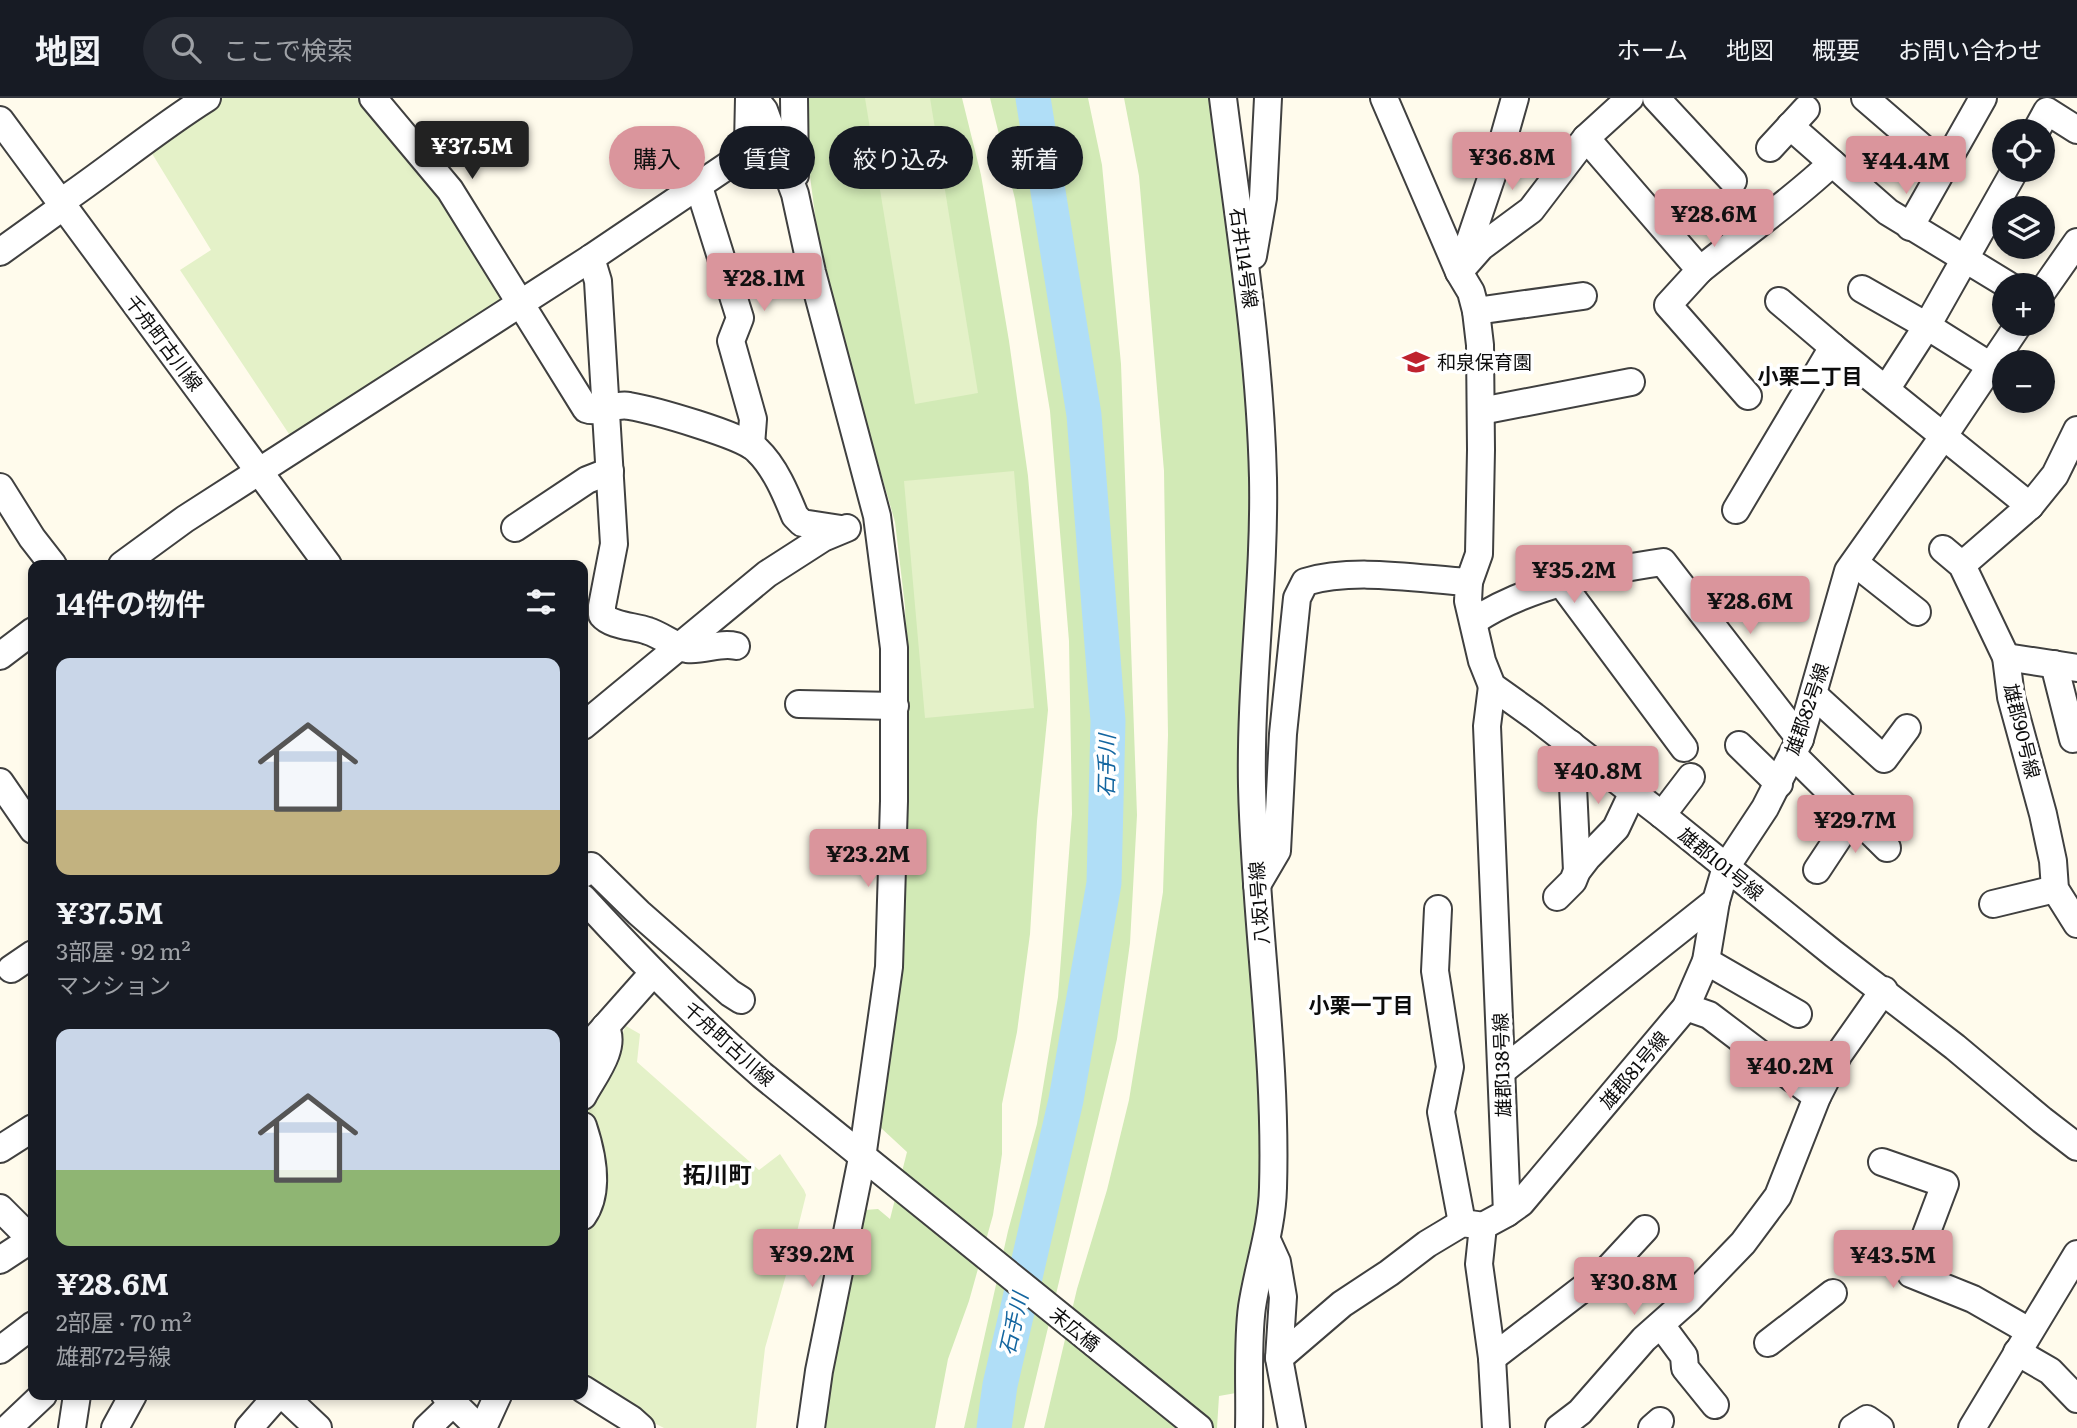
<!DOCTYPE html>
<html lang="ja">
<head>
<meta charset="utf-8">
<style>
  :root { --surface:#171b24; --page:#242831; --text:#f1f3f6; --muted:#9ea1a6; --line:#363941; --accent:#da959c }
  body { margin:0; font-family:Literata,"Noto Sans JP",serif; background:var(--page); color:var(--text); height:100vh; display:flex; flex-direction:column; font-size:26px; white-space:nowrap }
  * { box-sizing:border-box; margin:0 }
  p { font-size:23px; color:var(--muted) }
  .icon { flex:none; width:38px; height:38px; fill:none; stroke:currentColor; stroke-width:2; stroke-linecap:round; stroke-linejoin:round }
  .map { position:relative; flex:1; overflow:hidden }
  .details { position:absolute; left:28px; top:462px; width:560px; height:840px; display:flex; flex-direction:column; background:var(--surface); border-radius:14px; box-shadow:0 4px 10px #0003 }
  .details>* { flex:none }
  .banner { position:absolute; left:609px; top:28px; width:665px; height:63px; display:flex; gap:14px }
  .tools { position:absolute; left:1992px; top:21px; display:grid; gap:14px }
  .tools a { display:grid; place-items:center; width:63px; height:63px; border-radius:50%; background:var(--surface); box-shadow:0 4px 10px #0003; font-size:35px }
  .price { position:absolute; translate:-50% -60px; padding:0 16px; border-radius:7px; background:var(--accent); color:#111; font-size:23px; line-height:46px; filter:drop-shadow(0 2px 4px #0008) }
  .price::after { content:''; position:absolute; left:50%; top:42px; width:21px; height:16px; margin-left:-10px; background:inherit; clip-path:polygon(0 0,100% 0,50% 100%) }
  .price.current { background:#222; color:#fff }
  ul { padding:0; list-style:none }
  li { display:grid; align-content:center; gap:14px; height:371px; padding:0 28px }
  li span { display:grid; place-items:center; height:217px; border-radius:14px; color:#555 }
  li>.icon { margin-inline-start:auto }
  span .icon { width:126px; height:126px; fill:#fffc; stroke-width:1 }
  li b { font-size:30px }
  h2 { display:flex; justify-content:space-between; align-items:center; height:84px; padding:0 28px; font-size:30px }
  .chip { padding:0 24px; border-radius:32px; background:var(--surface); box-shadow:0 4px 10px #0003; font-size:24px; line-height:63px }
  .chip.current { background:var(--accent); color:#111 }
  header { display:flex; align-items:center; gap:42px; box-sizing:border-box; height:98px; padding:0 35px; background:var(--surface); border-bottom:2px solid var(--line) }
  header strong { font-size:33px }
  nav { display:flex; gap:38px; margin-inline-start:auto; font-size:24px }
  .search { width:490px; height:63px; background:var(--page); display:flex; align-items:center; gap:18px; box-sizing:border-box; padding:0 24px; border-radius:38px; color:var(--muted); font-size:26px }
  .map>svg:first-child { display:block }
  .green { fill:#d2eab6 }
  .pitch { fill:#e4f1c8 }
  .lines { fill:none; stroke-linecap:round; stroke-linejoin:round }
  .river { stroke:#b0def7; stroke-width:35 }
  .minor-casing { stroke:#404040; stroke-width:30 }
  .minor { stroke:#fff; stroke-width:26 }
  .labels { text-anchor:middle; stroke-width:7; stroke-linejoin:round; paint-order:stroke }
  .street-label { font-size:19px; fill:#0d0d0d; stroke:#fff }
  .poi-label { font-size:19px; fill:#0d0d0d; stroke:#fff; text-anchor:start }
  .neighbourhood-label { font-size:21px; font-weight:bold; fill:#0d0d0d; stroke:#fff }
  .water-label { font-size:21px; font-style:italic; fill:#1466a0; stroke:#fff }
  .quarter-label { font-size:23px; font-weight:bold; fill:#0d0d0d; stroke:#fff }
</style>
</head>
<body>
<header>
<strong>地図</strong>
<div class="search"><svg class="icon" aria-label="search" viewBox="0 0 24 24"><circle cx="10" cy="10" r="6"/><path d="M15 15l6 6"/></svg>ここで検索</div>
<nav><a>ホーム</a><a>地図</a><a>概要</a><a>お問い合わせ</a></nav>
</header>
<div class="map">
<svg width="2077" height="1330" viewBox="0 0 2077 1330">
  <rect width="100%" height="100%" fill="#fffbec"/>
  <!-- green -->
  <g class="green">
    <path d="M805 0H962L981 77 1009 243 1028 378 1048 612 1037 723 1030 836 1017 934 1002 1006V1056L993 1117 969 1203 948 1261 935 1330H822L842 1207 865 1112 878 1111 890 1121 907 1054 880 1029 904 854 898 836 906 726 908 614 905 508 895 424 861 306 819 148 806 47Z"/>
    <path d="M990 0H1088L1102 67 1121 266 1137 717 1130 845 1117 941 1024 1330H964L1008 1133 1037 1026 1058 899 1072 716 1069 543 1050 313 1015 101Z"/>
    <path d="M1124 0H1212L1249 297 1266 1073 1239 1209 1236 1295 1219 1298 1217 1330H1044L1077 1191 1107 1092 1129 1002 1163 794 1168 637 1164 373 1139 78Z"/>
  </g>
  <!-- pitch -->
  <g class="pitch">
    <path d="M219 0H362L431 81 503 201 293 342 180 172 211 152 148 49Z"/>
    <path d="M865 0H930L978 295 915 306Z"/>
    <path d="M1014 373 1034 610 925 620 904 383Z"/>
    <path d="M626 928 640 936 637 964 759 1072 780 1056 804 1092 806 1097 788 1170 765 1250 756 1330H664L636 1316 583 1281V1132L591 1121 585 1009Z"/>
  </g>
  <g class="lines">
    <!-- river -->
    <path class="river" d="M994 1330 1000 1287 1066 1002 1104 785 1108 623 1084 317 1033 0"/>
    <!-- minor casing -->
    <g class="minor-casing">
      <g id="minor">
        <path d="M373 0 450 92 586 311C599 316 615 305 629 308 653 312 742 337 757 352 775 369 786 396 795 418L802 425 841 431"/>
        <path d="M754 0 764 12 795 96 812 174 877 418 894 550V703L889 869 862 1060 819 1273 811 1330"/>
        <path d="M794 0 795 77"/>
        <path d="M1223 0C1239 127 1260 252 1263 380 1265 483 1250 585 1252 688 1255 823 1277 956 1273 1090 1272 1131 1258 1169 1252 1209 1247 1245 1250 1293 1249 1330"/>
        <path d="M1384 0 1459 174 1471 194 1476 213 1480 247 1481 352 1479 456 1469 484"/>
        <path d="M1656 0 1733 83"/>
        <path d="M1865 0 1945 69"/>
        <path d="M0 22 328 467"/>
        <path d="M1790 28 1888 114 2008 187"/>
        <path d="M2036 33 2047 13 2077 32"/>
        <path d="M1586 40 1700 172 1668 207 1748 298"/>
        <path d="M1770 50 1806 11"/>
        <path d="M699 89 740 220 731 243 753 321 751 347"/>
        <path d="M61 104C111 70 156 32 207 0"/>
        <path d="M1910 129 1983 0"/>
        <path d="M0 154 64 108"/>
        <path d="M1253 158 1263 100 1268 0"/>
        <path d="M591 160 598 183 599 200 614 446 602 508V517C611 528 634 528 648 533 661 537 676 549 687 551 704 553 720 544 736 548"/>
        <path d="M1462 166 1498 60 1515 0"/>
        <path d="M1700 172C1744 136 1791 104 1832 65"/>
        <path d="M1459 174 1481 149 1531 112 1586 40 1630 0"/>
        <path d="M1862 191 1927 228 1989 267"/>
        <path d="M2042 194 2077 144"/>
        <path d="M1779 203 1833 249"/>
        <path d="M1476 213 1583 198"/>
        <path d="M1887 290 1927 228 2015 72"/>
        <path d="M1481 313 1631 284"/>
        <path d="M0 389 32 440 53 467"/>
        <path d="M1736 412 1833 249 2030 408"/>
        <path d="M515 430 587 382 610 373"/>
        <path d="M1943 451 1962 467 2006 559 2011 599 2043 716 2053 763 2055 791 2077 826"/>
        <path d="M1855 465 1917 514"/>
        <path d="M122 467 185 421 591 160 742 58 748 47 749 0"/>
        <path d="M1962 467 2030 408 2055 377 2077 332"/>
        <path d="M1562 486 1684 650"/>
        <path d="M1474 523C1526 488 1601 473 1663 464L1800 641"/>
        <path d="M0 558 33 533"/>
        <path d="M2006 559 2077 570"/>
        <path d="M2054 566 2073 641"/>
        <path d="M1492 588 1487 628 1507 1115 1483 1128 1479 1166 1492 1260 1496 1330"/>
        <path d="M1814 597 1884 661 1907 630"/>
        <path d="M799 606 895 608"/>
        <path d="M583 628 767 476 823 440 847 430"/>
        <path d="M1571 646 1577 773"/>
        <path d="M1739 647 1779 686"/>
        <path d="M1793 657 1887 750"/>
        <path d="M0 684 33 732"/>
        <path d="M1662 717 1691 679"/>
        <path d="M1817 772 1854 716"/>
        <path d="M583 776 591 768 639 815 730 895 741 902"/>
        <path d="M1257 787 1277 753 1283 636 1297 500 1305 484C1354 469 1419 481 1469 484L1468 503 1482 563 1492 588 1534 618 1662 717 1834 856 1955 949 2042 1022 2077 1049"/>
        <path d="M1557 799 1573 783 1577 773 1587 760 1616 730 1633 694"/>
        <path d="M583 800C640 862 698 921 762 977L1199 1330"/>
        <path d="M1993 806 2055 791"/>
        <path d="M1438 811 1435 873 1450 969 1441 1014 1462 1125"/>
        <path d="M1706 863 1798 916"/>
        <path d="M11 871 33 856"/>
        <path d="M1686 909 1709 917 1817 999"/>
        <path d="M583 954 653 875"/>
        <path d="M1502 973 1716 803 1726 769 1765 710 1800 641 1848 473 1943 339 2019 226"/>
        <path d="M583 998C592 980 618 949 605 929"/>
        <path d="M583 1028C592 1055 600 1094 583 1118"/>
        <path d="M0 1051 33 1030"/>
        <path d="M1882 1064 1945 1086 1911 1176 1973 1201 2029 1233"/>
        <path d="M0 1110 33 1143"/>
        <path d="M1507 1115 1521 1105 1686 909 1706 863 1716 803"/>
        <path d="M1267 1142 1277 1164 1283 1199 1279 1260 1292 1330"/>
        <path d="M0 1162 32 1141"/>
        <path d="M1661 1227 1684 1258 1685 1270 1715 1307"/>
        <path d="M1768 1245 1833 1195"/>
        <path d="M0 1252 33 1227"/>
        <path d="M2017 1254 2050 1273 2077 1301"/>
        <path d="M1279 1260 1342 1206 1389 1175 1427 1146 1462 1125 1477 1127"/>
        <path d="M1492 1260 1607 1172 1645 1131"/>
        <path d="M583 1291 631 1321 641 1330"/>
        <path d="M283 1297 318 1330"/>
        <path d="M445 1297 479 1330"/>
        <path d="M8 1330 43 1297"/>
        <path d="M72 1330 77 1297"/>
        <path d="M115 1330 133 1297"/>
        <path d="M249 1330 278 1297"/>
        <path d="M427 1330 453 1305"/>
        <path d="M483 1330 498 1297"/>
        <path d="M1559 1330 1580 1314 1644 1241 1688 1202 1743 1145 1778 1098 1817 999 1839 956 1884 892"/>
        <path d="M1652 1330 1660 1323"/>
        <path d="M1853 1330 1867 1321 1880 1330"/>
        <path d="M1972 1330 2077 1156"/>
      </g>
    </g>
    <!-- minor -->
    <use href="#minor" class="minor"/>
  </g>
  <!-- icons -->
  <defs>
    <g id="school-bare" transform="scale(2.1)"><path d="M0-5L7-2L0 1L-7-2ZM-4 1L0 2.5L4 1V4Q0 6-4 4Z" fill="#bf222e" stroke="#fff" stroke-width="2.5" paint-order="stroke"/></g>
  </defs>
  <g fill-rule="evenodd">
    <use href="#school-bare" x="1416" y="264"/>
  </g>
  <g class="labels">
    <!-- street labels -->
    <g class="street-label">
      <text transform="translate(1244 160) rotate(82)" y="7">石井114号線</text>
      <text transform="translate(164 245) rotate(53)" y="7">千舟町古川線</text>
      <text transform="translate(1807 611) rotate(-71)" y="7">雄郡82号線</text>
      <text transform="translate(2022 633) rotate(76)" y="7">雄郡90号線</text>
      <text transform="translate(1721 766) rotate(39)" y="7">雄郡101号線</text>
      <text transform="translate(1259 805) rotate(-94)" y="7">八坂1号線</text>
      <text transform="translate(729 946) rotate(42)" y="7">千舟町古川線</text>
      <text transform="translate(1502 967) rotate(-92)" y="7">雄郡138号線</text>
      <text transform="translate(1634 972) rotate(-50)" y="7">雄郡81号線</text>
      <text transform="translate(1075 1231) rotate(39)" y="7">末広橋</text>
    </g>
    <!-- poi labels -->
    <g class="poi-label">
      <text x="1437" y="271">和泉保育園</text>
    </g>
    <!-- neighbourhood labels -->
    <g class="neighbourhood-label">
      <text x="1810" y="286">小栗二丁目</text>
      <text x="1361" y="915">小栗一丁目</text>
    </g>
    <!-- water labels -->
    <g class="water-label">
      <text transform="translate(1107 668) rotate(-89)" y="7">石手川</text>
      <text transform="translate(1014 1226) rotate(-77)" y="7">石手川</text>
    </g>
    <!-- quarter labels -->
    <g class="quarter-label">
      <text x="717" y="1085">拓川町</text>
    </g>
  </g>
</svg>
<div class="tools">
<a><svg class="icon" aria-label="locate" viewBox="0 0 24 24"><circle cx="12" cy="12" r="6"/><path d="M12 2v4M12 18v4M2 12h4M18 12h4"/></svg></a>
<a><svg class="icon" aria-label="layers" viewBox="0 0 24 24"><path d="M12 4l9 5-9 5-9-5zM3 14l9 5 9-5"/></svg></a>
<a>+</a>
<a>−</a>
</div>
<b class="price current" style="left:472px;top:83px">¥37.5M</b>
<b class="price" style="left:1512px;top:94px">¥36.8M</b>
<b class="price" style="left:1906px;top:98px">¥44.4M</b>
<b class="price" style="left:1714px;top:151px">¥28.6M</b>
<b class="price" style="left:764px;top:215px">¥28.1M</b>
<b class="price" style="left:1574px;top:507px">¥35.2M</b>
<b class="price" style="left:1750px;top:538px">¥28.6M</b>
<b class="price" style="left:1598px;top:708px">¥40.8M</b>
<b class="price" style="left:1855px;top:757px">¥29.7M</b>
<b class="price" style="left:868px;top:791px">¥23.2M</b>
<b class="price" style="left:1790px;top:1003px">¥40.2M</b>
<b class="price" style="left:812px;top:1191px">¥39.2M</b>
<b class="price" style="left:1893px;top:1192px">¥43.5M</b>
<b class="price" style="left:1634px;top:1219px">¥30.8M</b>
<div class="banner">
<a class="chip current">購入</a>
<a class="chip">賃貸</a>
<a class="chip">絞り込み</a>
<a class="chip">新着</a>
</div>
<section class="details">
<h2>14件の物件<svg class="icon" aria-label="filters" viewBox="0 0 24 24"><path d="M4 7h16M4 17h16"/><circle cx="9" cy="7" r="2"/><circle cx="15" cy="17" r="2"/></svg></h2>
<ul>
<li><span style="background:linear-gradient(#c9d6e8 70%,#c2b280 0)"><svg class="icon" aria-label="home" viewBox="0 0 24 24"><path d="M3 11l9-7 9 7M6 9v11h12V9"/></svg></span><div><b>¥37.5M</b><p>3部屋 · 92 m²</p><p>マンション</p></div></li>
<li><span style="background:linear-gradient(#c9d6e8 65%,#8fb573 0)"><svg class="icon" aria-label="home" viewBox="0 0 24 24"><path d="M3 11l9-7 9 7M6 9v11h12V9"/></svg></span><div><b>¥28.6M</b><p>2部屋 · 70 m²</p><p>雄郡72号線</p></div></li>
</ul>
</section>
</div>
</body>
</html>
